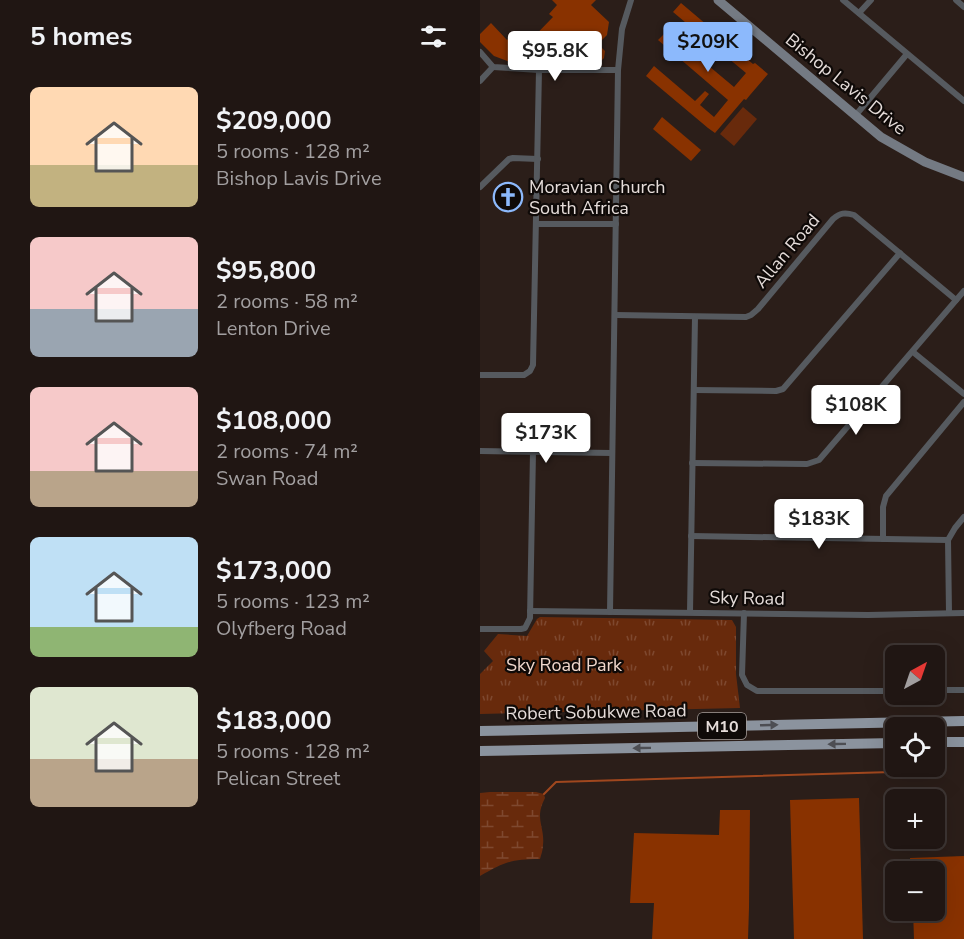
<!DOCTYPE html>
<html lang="en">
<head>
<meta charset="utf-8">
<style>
  :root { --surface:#201613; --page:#281f1c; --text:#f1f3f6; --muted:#a29fa0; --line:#3d3533; --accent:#8cb9fc }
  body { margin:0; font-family:"Nunito Sans",sans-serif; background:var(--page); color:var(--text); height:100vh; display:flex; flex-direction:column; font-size:22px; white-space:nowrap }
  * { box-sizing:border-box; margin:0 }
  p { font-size:20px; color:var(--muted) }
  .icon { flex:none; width:33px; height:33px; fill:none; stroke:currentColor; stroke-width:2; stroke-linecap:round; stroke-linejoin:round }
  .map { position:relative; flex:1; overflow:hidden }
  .drawer { display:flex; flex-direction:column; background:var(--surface); width:480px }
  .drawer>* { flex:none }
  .needle { width:39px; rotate:40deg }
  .controls { position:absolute; left:405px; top:645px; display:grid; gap:12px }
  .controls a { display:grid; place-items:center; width:60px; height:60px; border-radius:9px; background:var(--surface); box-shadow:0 6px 24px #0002,0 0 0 2px var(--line); font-size:30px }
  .price { position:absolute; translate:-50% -51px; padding:0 14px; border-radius:6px; background:#fff; color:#222; font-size:20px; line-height:39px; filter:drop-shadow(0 2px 3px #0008) }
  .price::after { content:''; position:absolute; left:50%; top:36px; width:18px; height:14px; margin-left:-9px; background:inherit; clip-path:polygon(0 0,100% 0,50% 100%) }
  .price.current { background:var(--accent); color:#111 }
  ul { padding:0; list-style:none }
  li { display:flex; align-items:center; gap:18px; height:150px; padding:0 30px }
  li span { display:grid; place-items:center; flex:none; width:168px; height:120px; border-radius:9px; color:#555 }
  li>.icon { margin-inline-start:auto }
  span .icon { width:72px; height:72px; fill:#fffc; stroke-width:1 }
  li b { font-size:26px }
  h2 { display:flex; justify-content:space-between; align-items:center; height:72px; padding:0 30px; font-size:26px }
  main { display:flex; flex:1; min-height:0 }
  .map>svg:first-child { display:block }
  .green { fill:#682a0c }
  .wetland { fill:url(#wetland-marsh) }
  .park { fill:url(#park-tufts) }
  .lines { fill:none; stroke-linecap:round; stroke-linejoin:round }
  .stream { stroke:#a0471e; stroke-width:2 }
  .building { fill:#893200 }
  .street { stroke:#565a5f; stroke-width:6 }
  .secondary { stroke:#747a83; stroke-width:9 }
  .primary { stroke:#8b939e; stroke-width:10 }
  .oneway { fill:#4d4e53 }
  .labels { text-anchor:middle; stroke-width:4.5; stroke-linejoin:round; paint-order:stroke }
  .shield { fill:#0f0a08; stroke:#a69e9b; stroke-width:1.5 }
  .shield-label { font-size:16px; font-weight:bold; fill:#e6ddda }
  .street-label { font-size:18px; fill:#e6ddda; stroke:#0f0a08 }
  .poi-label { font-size:18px; fill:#e6ddda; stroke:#0f0a08; text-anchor:start }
  .park-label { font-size:18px; fill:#f1d8cd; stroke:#0f0a08 }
</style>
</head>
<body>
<main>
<section class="drawer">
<h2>5 homes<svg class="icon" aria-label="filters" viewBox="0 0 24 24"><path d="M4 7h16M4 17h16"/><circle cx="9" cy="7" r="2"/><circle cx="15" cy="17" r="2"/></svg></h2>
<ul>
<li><span style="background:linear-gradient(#ffd9b3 65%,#c2b280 0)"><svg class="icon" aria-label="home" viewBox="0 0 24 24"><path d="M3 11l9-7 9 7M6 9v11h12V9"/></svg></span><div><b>$209,000</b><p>5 rooms · 128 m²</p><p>Bishop Lavis Drive</p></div></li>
<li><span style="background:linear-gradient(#f6c9c9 60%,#9aa5b1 0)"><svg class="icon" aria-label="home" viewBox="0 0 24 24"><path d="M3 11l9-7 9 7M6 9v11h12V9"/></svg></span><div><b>$95,800</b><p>2 rooms · 58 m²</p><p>Lenton Drive</p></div></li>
<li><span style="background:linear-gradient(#f6c9c9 70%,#b9a48a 0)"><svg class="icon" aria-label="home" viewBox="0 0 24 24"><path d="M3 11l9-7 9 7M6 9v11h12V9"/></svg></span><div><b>$108,000</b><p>2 rooms · 74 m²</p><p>Swan Road</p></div></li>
<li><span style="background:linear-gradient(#bfe0f5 75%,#8fb573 0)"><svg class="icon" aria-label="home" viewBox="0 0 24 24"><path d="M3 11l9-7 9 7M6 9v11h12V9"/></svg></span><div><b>$173,000</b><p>5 rooms · 123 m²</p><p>Olyfberg Road</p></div></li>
<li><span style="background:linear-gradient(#dfe7d0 60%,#b9a48a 0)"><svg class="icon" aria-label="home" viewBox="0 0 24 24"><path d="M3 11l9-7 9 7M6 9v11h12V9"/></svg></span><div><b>$183,000</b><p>5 rooms · 128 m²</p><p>Pelican Street</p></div></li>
</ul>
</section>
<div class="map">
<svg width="484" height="939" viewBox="0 0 484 939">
  <defs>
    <pattern id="wetland-marsh" width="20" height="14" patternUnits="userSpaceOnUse" patternTransform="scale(1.5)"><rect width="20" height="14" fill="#682a0c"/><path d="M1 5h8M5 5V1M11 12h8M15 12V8" fill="none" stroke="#7e482f"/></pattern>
    <pattern id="park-tufts" width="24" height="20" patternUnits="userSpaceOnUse" patternTransform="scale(1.5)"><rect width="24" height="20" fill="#682a0c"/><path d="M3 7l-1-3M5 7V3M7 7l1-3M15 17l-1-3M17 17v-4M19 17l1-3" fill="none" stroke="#7e482f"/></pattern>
  </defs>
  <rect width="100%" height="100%" fill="#2b1e19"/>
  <!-- green -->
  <path class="green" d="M263 107 277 119 254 146 240 134Z"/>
  <!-- wetland -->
  <path class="wetland" d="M10 792H56L64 794 65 798C54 819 65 826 63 845 63 850 61 855 60 859 31 859 25 862 0 876V793Z"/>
  <!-- park -->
  <path class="park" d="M60 617 252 620 256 627V674L260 708 0 714V674L13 661 4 651 18 634 47 636 57 619Z"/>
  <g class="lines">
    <!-- stream -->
    <path class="stream" d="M64 794 76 782 412 772 414 774"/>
  </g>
  <!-- building -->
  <g class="building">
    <path d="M72 0H116L111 5 129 22 127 35 118 44 125 51 124 58 118 64 30 62 14 56 0 42V34L11 23 27 40 29 38 41 50 73 17 69 14 77 5Z"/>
    <path d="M201 3 273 64 275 63 288 74 270 95 266 100 264 99 235 133 228 128 166 76 174 66 215 101 225 91 229 94 220 105 234 117 248 100 178 40 187 31 254 87 266 73 193 12Z"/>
    <path d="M182 117 221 150 211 161 173 129Z"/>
    <path d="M23 186 40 195 33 207 30 205 28 209 18 204 20 200 17 198Z"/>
    <path d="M379 798 383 939H314L310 800Z"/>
    <path d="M240 810H270L269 908 268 939H172L174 903H150L154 833 239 835Z"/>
    <path d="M484 856V939H434L433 910H454V872H431L430 858Z"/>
  </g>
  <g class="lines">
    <!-- street -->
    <g class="street">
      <path d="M363 0 484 101"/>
      <path d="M476 0 484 7"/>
      <path d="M379 13 391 0"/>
      <path d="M0 52 13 67 59 70H138"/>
      <path d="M0 81 13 67"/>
      <path d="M375 116 427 54"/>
      <path d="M0 187 29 159 33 158 58 159"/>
      <path d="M56 224H136"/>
      <path d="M135 315 266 317 271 315 278 309 353 219C360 213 365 212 374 215L476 300"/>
      <path d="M433 352 484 394"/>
      <path d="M0 375H44L50 371 53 365 59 70"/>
      <path d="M214 390 296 391 303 389 420 253"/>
      <path d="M0 451 132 453"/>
      <path d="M212 463 327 464 339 460 484 291"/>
      <path d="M211 536 468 540"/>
      <path d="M403 539V507L406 496 484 402"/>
      <path d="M50 611 388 615 484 613"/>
      <path d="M130 612 138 70 142 29 151 0"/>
      <path d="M210 612 215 317"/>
      <path d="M264 613 262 675 267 685 277 691H416"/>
      <path d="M469 613 468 540 475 528 484 517"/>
      <path d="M0 629H41L45 628 50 618 53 452"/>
      <path d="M454 690H484"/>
    </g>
    <!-- secondary -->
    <path class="secondary" d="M238 0 401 137 445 162 484 177"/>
    <!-- primary -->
    <g class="primary">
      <path d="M0 731 484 721"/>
      <path d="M454 742H484"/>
      <path d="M0 751 416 743"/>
    </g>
  </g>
  <!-- one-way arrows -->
  <defs><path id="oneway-solid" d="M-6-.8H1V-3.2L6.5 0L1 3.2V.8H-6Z" transform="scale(1.5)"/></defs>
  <g class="oneway">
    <use href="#oneway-solid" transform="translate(289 725) rotate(-2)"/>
    <use href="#oneway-solid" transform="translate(357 744) rotate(179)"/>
    <use href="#oneway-solid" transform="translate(162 748) rotate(179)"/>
  </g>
  <!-- icons -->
  <defs>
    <g id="church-ring" transform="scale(1.5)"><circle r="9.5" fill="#0f0a08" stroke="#8cb9fc" stroke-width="1.5"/><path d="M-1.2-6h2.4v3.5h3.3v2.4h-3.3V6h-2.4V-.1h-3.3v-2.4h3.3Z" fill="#8cb9fc"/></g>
  </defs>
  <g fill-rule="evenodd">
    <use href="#church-ring" x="28" y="197"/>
  </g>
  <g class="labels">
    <!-- shield labels -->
    <rect class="shield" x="218" y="713" width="48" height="26" rx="4.5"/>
    <g class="shield-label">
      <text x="242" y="732">M10</text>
    </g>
    <!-- street labels -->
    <g class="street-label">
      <text transform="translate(366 84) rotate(39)" y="6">Bishop Lavis Drive</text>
      <text transform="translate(307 251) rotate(-50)" y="6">Allan Road</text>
      <text transform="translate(267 598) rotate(1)" y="6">Sky Road</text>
      <text transform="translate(116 712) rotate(-1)" y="6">Robert Sobukwe Road</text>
    </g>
    <!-- poi labels -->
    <g class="poi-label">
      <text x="49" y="193">Moravian Church<tspan x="49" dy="21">South Africa</tspan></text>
    </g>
    <!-- park labels -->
    <g class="park-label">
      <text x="84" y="671">Sky Road Park</text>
    </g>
  </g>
</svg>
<div class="controls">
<a><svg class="needle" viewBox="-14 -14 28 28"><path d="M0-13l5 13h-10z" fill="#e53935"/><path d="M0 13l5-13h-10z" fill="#a29fa0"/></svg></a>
<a><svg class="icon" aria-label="locate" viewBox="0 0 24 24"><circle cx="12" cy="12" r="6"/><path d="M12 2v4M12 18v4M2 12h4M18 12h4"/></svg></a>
<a>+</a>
<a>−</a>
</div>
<b class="price current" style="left:228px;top:73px">$209K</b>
<b class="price" style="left:75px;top:82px">$95.8K</b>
<b class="price" style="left:376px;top:436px">$108K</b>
<b class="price" style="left:66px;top:464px">$173K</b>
<b class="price" style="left:339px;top:550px">$183K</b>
</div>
</main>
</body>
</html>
